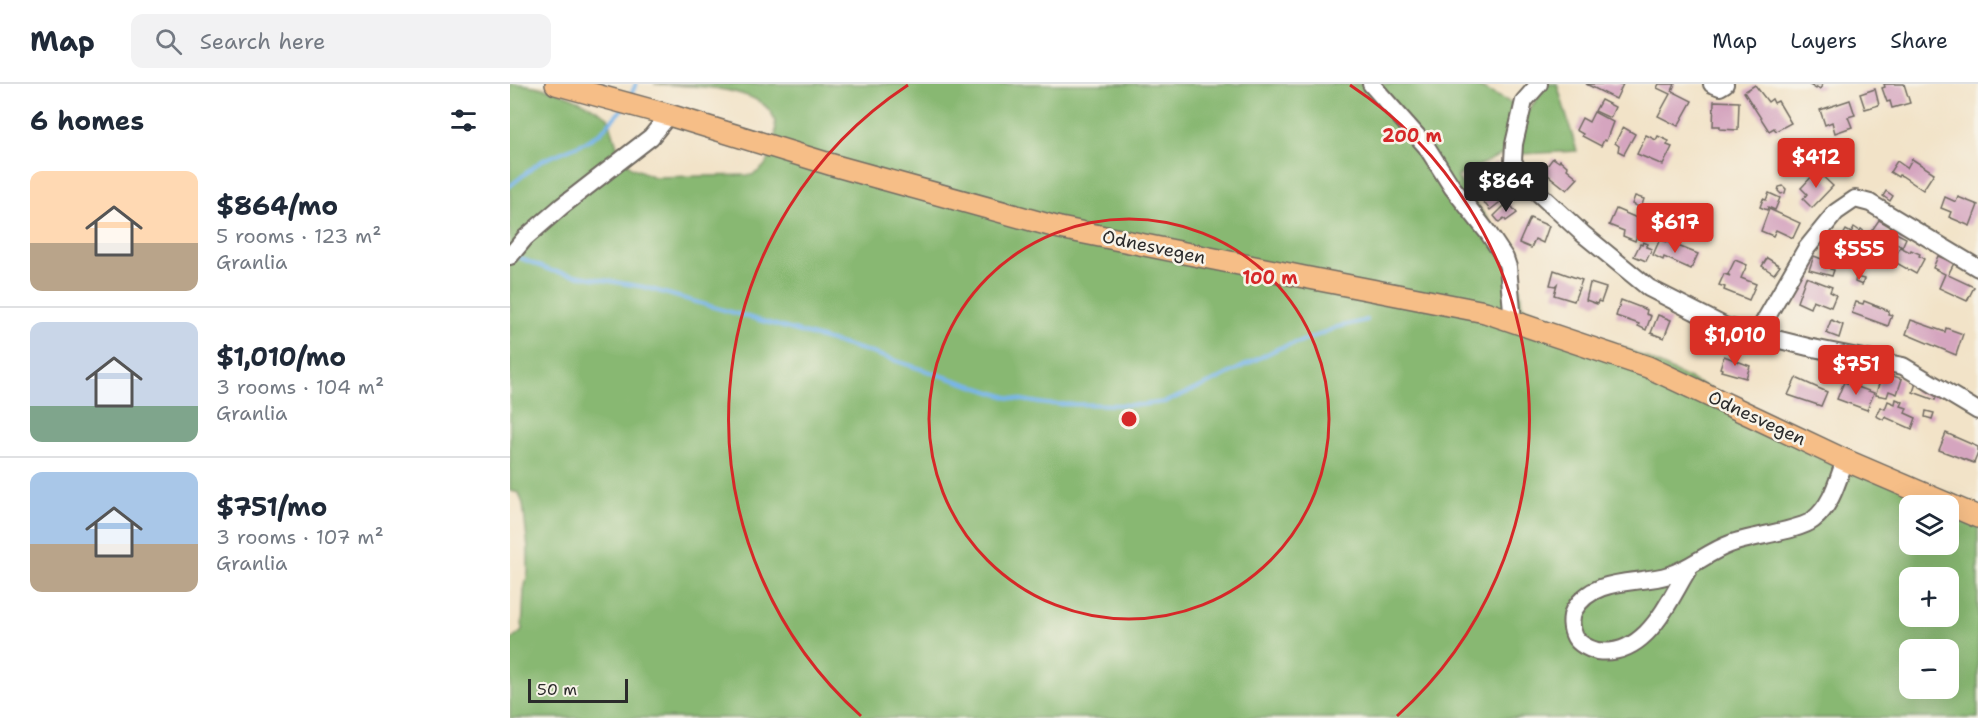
<!DOCTYPE html>
<html lang="en">
<head>
<meta charset="utf-8">
<style>
  :root { --surface:#fff; --page:#f2f2f3; --text:#1f2937; --muted:#747a83; --line:#e0e1e3; --accent:#d93025 }
  body { margin:0; font-family:"Shantell Sans",sans-serif; background:var(--page); color:var(--text); height:100vh; display:flex; flex-direction:column; font-size:22px; white-space:nowrap }
  * { box-sizing:border-box; margin:0 }
  p { font-size:20px; color:var(--muted) }
  .icon { flex:none; width:33px; height:33px; fill:none; stroke:currentColor; stroke-width:2; stroke-linecap:round; stroke-linejoin:round }
  .map { position:relative; flex:1; overflow:hidden }
  .drawer { display:flex; flex-direction:column; background:var(--surface); width:510px }
  .drawer>* { flex:none }
  .fabs { position:absolute; left:1389px; top:411px; display:grid; gap:12px }
  .fabs a { display:grid; place-items:center; width:60px; height:60px; border-radius:12px; background:var(--surface); box-shadow:0 6px 24px #0002; font-size:30px }
  .scale { position:absolute; left:18px; bottom:15px; width:100px; box-sizing:border-box; padding-left:6px; border:3px solid #2b2b2b; border-top:0; font-size:16px; line-height:21px; white-space:nowrap; color:#2b2b2b; -webkit-text-stroke:4px #f7f3e8; paint-order:stroke }
  .price { position:absolute; translate:-50% -51px; padding:0 14px; border-radius:6px; background:var(--accent); color:#fff; font-size:20px; line-height:39px; filter:drop-shadow(0 2px 3px #0008) }
  .price::after { content:''; position:absolute; left:50%; top:36px; width:18px; height:14px; margin-left:-9px; background:inherit; clip-path:polygon(0 0,100% 0,50% 100%) }
  .price.on { background:#222; color:#fff }
  ul { padding:0; list-style:none }
  li { display:flex; align-items:center; gap:18px; height:150px; padding:0 30px }
  li+li { border-top:2px solid var(--line) }
  li span { display:grid; place-items:center; flex:none; width:168px; height:120px; border-radius:12px; color:#555 }
  li>.icon { margin-inline-start:auto }
  span .icon { width:72px; height:72px; fill:#fffc; stroke-width:1 }
  li b { font-size:26px }
  h2 { display:flex; justify-content:space-between; align-items:center; height:72px; padding:0 30px; font-size:26px }
  header { display:flex; align-items:center; gap:36px; box-sizing:border-box; height:84px; padding:0 30px; background:var(--surface); border-bottom:2px solid var(--line) }
  header strong { font-size:28px }
  nav { display:flex; gap:33px; margin-inline-start:auto; font-size:21px }
  .search { width:420px; height:54px; background:var(--page); display:flex; align-items:center; gap:15px; box-sizing:border-box; padding:0 21px; border-radius:12px; color:var(--muted); font-size:22px }
  main { display:flex; flex:1; min-height:0 }
  .map>svg:first-child { display:block }
  .forest { fill:#88b872; stroke:#5a724e; stroke-width:1.5; fill-rule:evenodd }
  .lines { fill:none; stroke-linecap:round; stroke-linejoin:round }
  .stream { stroke:#78b5ea; stroke-width:4 }
  .building { fill:#d5a5bf }
  .minor-casing { stroke:#716b62; stroke-width:20 }
  .major-casing { stroke:#716b62; stroke-width:24 }
  .minor { stroke:#fff; stroke-width:16 }
  .major { stroke:#f6be87; stroke-width:21 }
  .ring { fill:none; stroke:#d62828; stroke-width:3 }
  .labels { text-anchor:middle; stroke-width:5; stroke-linejoin:round; paint-order:stroke }
  .street-label { font-size:18px; fill:#2b2b2b; stroke:#f7f3e8 }
  .centre { fill:#d62828; stroke:#f7f3e8; stroke-width:3 }
  .ring-label { font-size:18px; text-anchor:middle; font-weight:bold; fill:#d62828; stroke:#f7f3e8; stroke-width:5; stroke-linejoin:round; paint-order:stroke }
</style>
</head>
<body>
<header>
<strong>Map</strong>
<div class="search"><svg class="icon" aria-label="search" viewBox="0 0 24 24"><circle cx="10" cy="10" r="6"/><path d="M15 15l6 6"/></svg>Search here</div>
<nav><a>Map</a><a>Layers</a><a>Share</a></nav>
</header>
<main>
<section class="drawer">
<h2>6 homes<svg class="icon" aria-label="filters" viewBox="0 0 24 24"><path d="M4 7h16M4 17h16"/><circle cx="9" cy="7" r="2"/><circle cx="15" cy="17" r="2"/></svg></h2>
<ul>
<li><span style="background:linear-gradient(#ffd9b3 60%,#b9a48a 0)"><svg class="icon" aria-label="home" viewBox="0 0 24 24"><path d="M3 11l9-7 9 7M6 9v11h12V9"/></svg></span><div><b>$864/mo</b><p>5 rooms · 123 m²</p><p>Granlia</p></div></li>
<li><span style="background:linear-gradient(#c9d6e8 70%,#7fa58c 0)"><svg class="icon" aria-label="home" viewBox="0 0 24 24"><path d="M3 11l9-7 9 7M6 9v11h12V9"/></svg></span><div><b>$1,010/mo</b><p>3 rooms · 104 m²</p><p>Granlia</p></div></li>
<li><span style="background:linear-gradient(#a9c7e8 60%,#b9a48a 0)"><svg class="icon" aria-label="home" viewBox="0 0 24 24"><path d="M3 11l9-7 9 7M6 9v11h12V9"/></svg></span><div><b>$751/mo</b><p>3 rooms · 107 m²</p><p>Granlia</p></div></li>
</ul>
</section>
<div class="map">
<svg width="1468" height="634" viewBox="0 0 1468 634">
  <rect width="100%" height="100%" fill="#f7f3e8"/>
  <filter id="ink" filterUnits="userSpaceOnUse"><feTurbulence type="fractalNoise" baseFrequency=".0167" numOctaves="2"/><feDisplacementMap in="SourceGraphic" scale="12" xChannelSelector="R" yChannelSelector="G"/><feConvolveMatrix kernelMatrix="1 2 1 2 8 2 1 2 1" color-interpolation-filters="sRGB"/></filter>
  <filter id="wash" filterUnits="userSpaceOnUse"><feTurbulence type="fractalNoise" baseFrequency=".008" numOctaves="4" result="noise"/><feDisplacementMap in="SourceGraphic" scale="24" xChannelSelector="R" yChannelSelector="G"/><feGaussianBlur stdDeviation="1.35" result="paint"/><feColorMatrix in="noise" values="0 0 0 0 0 0 0 0 0 0 0 0 0 0 0 0 0 1.4 0 .05"/><feComposite in="paint" operator="in"/></filter>
  <g filter="url(#wash)">
    <rect width="100%" height="100%" fill="#f2e3c8"/>
    <!-- forest -->
    <path class="forest" d="M0 0C35 0 70 14 98 33L107 62 113 74 121 83 144 93 242 91C254 86 264 71 265 59 266 48 267 36 260 27 240 1 174 2 144 0H963L1018 27 1038 0H1047L1067 67 990 71 947 93 1006 174 1012 222 1100 257 1297 351 1468 422V634H0V557L12 547 14 506 18 489V464L13 420 9 409 0 407ZM1400 422H1438V460H1400ZM1400 494H1438V532H1400ZM1400 566H1438V604H1400Z"/>
    <g class="lines">
      <!-- stream -->
      <g class="stream">
        <path d="M120 13 126 0"/>
        <path d="M0 102 31 77 76 58 91 48 113 24"/>
        <path d="M5 172 42 187 134 203 356 267 500 314 536 320 630 321 655 318 702 298 769 264 799 255 827 243 857 236"/>
      </g>
    </g>
    <g id="blocks">
      <!-- building -->
      <g class="building">
        <path d="M1076 0H1113L1106 15Z"/>
        <path d="M1149 0H1165L1162 7 1182 17 1168 42 1148 32 1160 10 1147 4Z"/>
        <path d="M1298 0H1313L1310 5 1307 3 1306 5Z"/>
        <path d="M1374 0H1394L1400 19 1382 24 1380 17 1377 18 1372 4 1375 3Z"/>
        <path d="M1245 1 1258 18 1262 15 1264 19 1268 17 1281 39 1266 47 1264 44 1259 47 1234 8Z"/>
        <path d="M1365 5 1369 21 1355 25 1350 10Z"/>
        <path d="M1091 16 1105 23 1100 34 1085 27Z"/>
        <path d="M1340 16 1345 31 1338 33 1342 43 1325 49 1322 38 1315 41 1310 26Z"/>
        <path d="M1204 17 1229 18 1228 46 1210 45V42H1203Z"/>
        <path d="M1084 28 1103 38 1096 57 1094 56 1091 62 1072 52 1073 50 1066 46 1072 34 1079 38Z"/>
        <path d="M1113 43 1125 50 1114 70 1108 67 1109 62 1105 59Z"/>
        <path d="M1136 51 1146 56 1148 52 1159 57 1157 61 1162 63 1153 81 1127 70Z"/>
        <path d="M1043 74 1049 78 1050 76 1058 83 1057 85 1068 94 1057 106 1033 87Z"/>
        <path d="M1402 75 1424 89 1413 106 1392 92 1389 91 1388 93 1380 88 1387 77 1397 84Z"/>
        <path d="M986 78 994 88 984 97 976 86Z"/>
        <path d="M1307 87 1323 102 1302 124 1293 115 1297 110 1291 104Z"/>
        <path d="M972 89 994 115 980 126 959 100Z"/>
        <path d="M1273 102 1276 105 1275 109 1271 110 1268 107 1269 103Z"/>
        <path d="M1376 107 1383 112 1380 117 1373 112Z"/>
        <path d="M1259 109 1270 114 1265 126 1258 123 1257 126 1250 123 1253 115 1256 116Z"/>
        <path d="M1125 112 1134 115 1131 124 1122 120Z"/>
        <path d="M1435 113 1446 118 1448 113 1468 121 1460 142 1439 133 1441 128 1431 124Z"/>
        <path d="M998 118 1007 129 996 137 994 134 989 138 984 132Z"/>
        <path d="M1106 125 1136 138 1132 147 1129 146 1125 157 1113 152 1114 147 1099 141Z"/>
        <path d="M1259 125 1290 139 1283 154 1266 146 1263 152 1251 147Z"/>
        <path d="M1020 134 1039 142 1033 159 1025 155 1021 164 1009 159Z"/>
        <path d="M1369 136 1381 143 1372 157 1360 149Z"/>
        <path d="M1344 143 1350 147 1351 145 1363 155 1360 159 1363 161 1359 167 1356 166 1353 170 1331 155 1336 146 1341 149Z"/>
        <path d="M1384 148 1396 154 1392 163 1380 156Z"/>
        <path d="M1150 155 1188 170 1181 185 1154 173 1153 176 1143 171Z"/>
        <path d="M1376 156 1380 159 1375 166 1372 163Z"/>
        <path d="M1133 158 1138 160 1136 163 1142 165 1136 177 1124 172 1130 160 1132 161Z"/>
        <path d="M1390 163 1400 168 1401 166 1410 170 1409 172 1414 175 1406 190 1383 177Z"/>
        <path d="M1331 166 1339 171 1334 180 1325 175Z"/>
        <path d="M1304 172 1322 179 1320 185 1324 186 1322 192 1299 186Z"/>
        <path d="M1428 172 1444 179 1438 191 1464 203 1457 217 1429 204 1435 190 1423 184Z"/>
        <path d="M1257 174 1270 182 1264 190 1252 182Z"/>
        <path d="M1225 176 1237 181 1231 194 1246 200 1239 216 1214 206 1215 203 1209 201 1214 190 1220 192 1218 190Z"/>
        <path d="M1044 186 1072 196 1064 217 1044 211 1047 200 1045 202 1040 201Z"/>
        <path d="M1296 193 1322 203 1320 208 1326 211 1321 223 1303 216 1300 224 1287 218Z"/>
        <path d="M1346 193 1354 195 1352 201 1345 198Z"/>
        <path d="M1080 199 1096 204 1091 218 1088 217 1087 220 1076 216Z"/>
        <path d="M1111 216 1137 226 1136 230 1141 232 1136 246 1128 242 1129 240 1106 232Z"/>
        <path d="M1354 217 1379 227 1378 230 1382 231 1378 242 1342 229 1346 218 1353 220Z"/>
        <path d="M1148 231 1161 236 1154 254 1141 249Z"/>
        <path d="M1321 236 1333 241 1329 254 1316 249Z"/>
        <path d="M1401 236 1435 248 1436 244 1453 250 1446 271 1396 250Z"/>
        <path d="M1214 272 1240 282 1236 294 1211 287 1212 285 1210 284Z"/>
        <path d="M1373 288 1392 295 1387 310 1379 307 1377 313 1366 311V309Z"/>
        <path d="M1286 294 1317 308 1311 322 1278 311Z"/>
        <path d="M1407 296 1429 307 1425 316 1403 308Z"/>
        <path d="M1334 298 1364 309 1357 326 1327 315Z"/>
        <path d="M1386 315 1393 318 1391 322 1397 324 1395 329 1406 334 1402 345 1375 333 1374 336 1366 332 1370 323 1375 325 1378 317 1385 320Z"/>
        <path d="M1416 327 1424 329 1422 335 1415 333Z"/>
        <path d="M1436 349 1468 363V369L1464 379 1429 366Z"/>
      </g>
    </g>
  </g>
  <g filter="url(#ink)">
    <use href="#blocks" fill-opacity="0" stroke="#716b62" stroke-width="1.5"/>
    <g class="lines">
      <!-- minor casing -->
      <g class="minor-casing">
        <g id="minor">
          <path d="M861 0 916 62 942 103 979 150 995 174 998 183 1003 237"/>
          <path d="M1029 0 1014 17 1004 60 1003 77 1012 94 1073 150 1139 204 1214 242 1298 263 1393 282 1468 327"/>
          <path d="M1202 0 1210 3 1215 0"/>
          <path d="M0 172 15 154 52 122 141 53 159 31"/>
          <path d="M1247 250 1296 165 1326 128 1345 115 1360 119 1468 184"/>
          <path d="M1179 484C1158 517 1137 574 1087 567 1079 565 1069 560 1065 553 1061 545 1060 534 1064 526 1084 492 1127 501 1159 491 1181 484 1198 468 1220 460 1240 452 1289 447 1303 436 1322 421 1327 398 1335 376"/>
        </g>
      </g>
      <!-- major casing -->
      <g class="major-casing">
        <path id="major" d="M46 0 159 31 326 82 550 144 794 193 975 228 1138 283 1335 376 1468 433"/>
      </g>
      <!-- minor -->
      <use href="#minor" class="minor"/>
      <!-- major -->
      <use href="#major" class="major"/>
    </g>
  </g>
  <!-- distance rings -->
  <g class="ring">
    <circle cx="619" cy="335" r="200"/>
    <path d="M351 632A400 400 0 0 1 398 1M840 1A400 400 0 0 1 887 632"/>
  </g>
  <g class="labels">
    <!-- street labels -->
    <g class="street-label">
      <text transform="translate(644 163) rotate(12)" y="6">Odnesvegen</text>
      <text transform="translate(1247 334) rotate(25)" y="6">Odnesvegen</text>
    </g>
  </g>
  <circle cx="619" cy="335" r="9" class="centre"/>
  <g class="ring-label">
    <text x="902" y="58">200 m</text>
    <text x="760" y="200">100 m</text>
  </g>
</svg>
<div class="fabs">
<a><svg class="icon" aria-label="layers" viewBox="0 0 24 24"><path d="M12 4l9 5-9 5-9-5zM3 14l9 5 9-5"/></svg></a>
<a>+</a>
<a>−</a>
</div>
<div class="scale">50 m</div>
<b class="price" style="left:1306px;top:105px">$412</b>
<b class="price on" style="left:996px;top:129px">$864</b>
<b class="price" style="left:1165px;top:170px">$617</b>
<b class="price" style="left:1349px;top:197px">$555</b>
<b class="price" style="left:1225px;top:283px">$1,010</b>
<b class="price" style="left:1346px;top:312px">$751</b>
</div>
</main>
</body>
</html>
